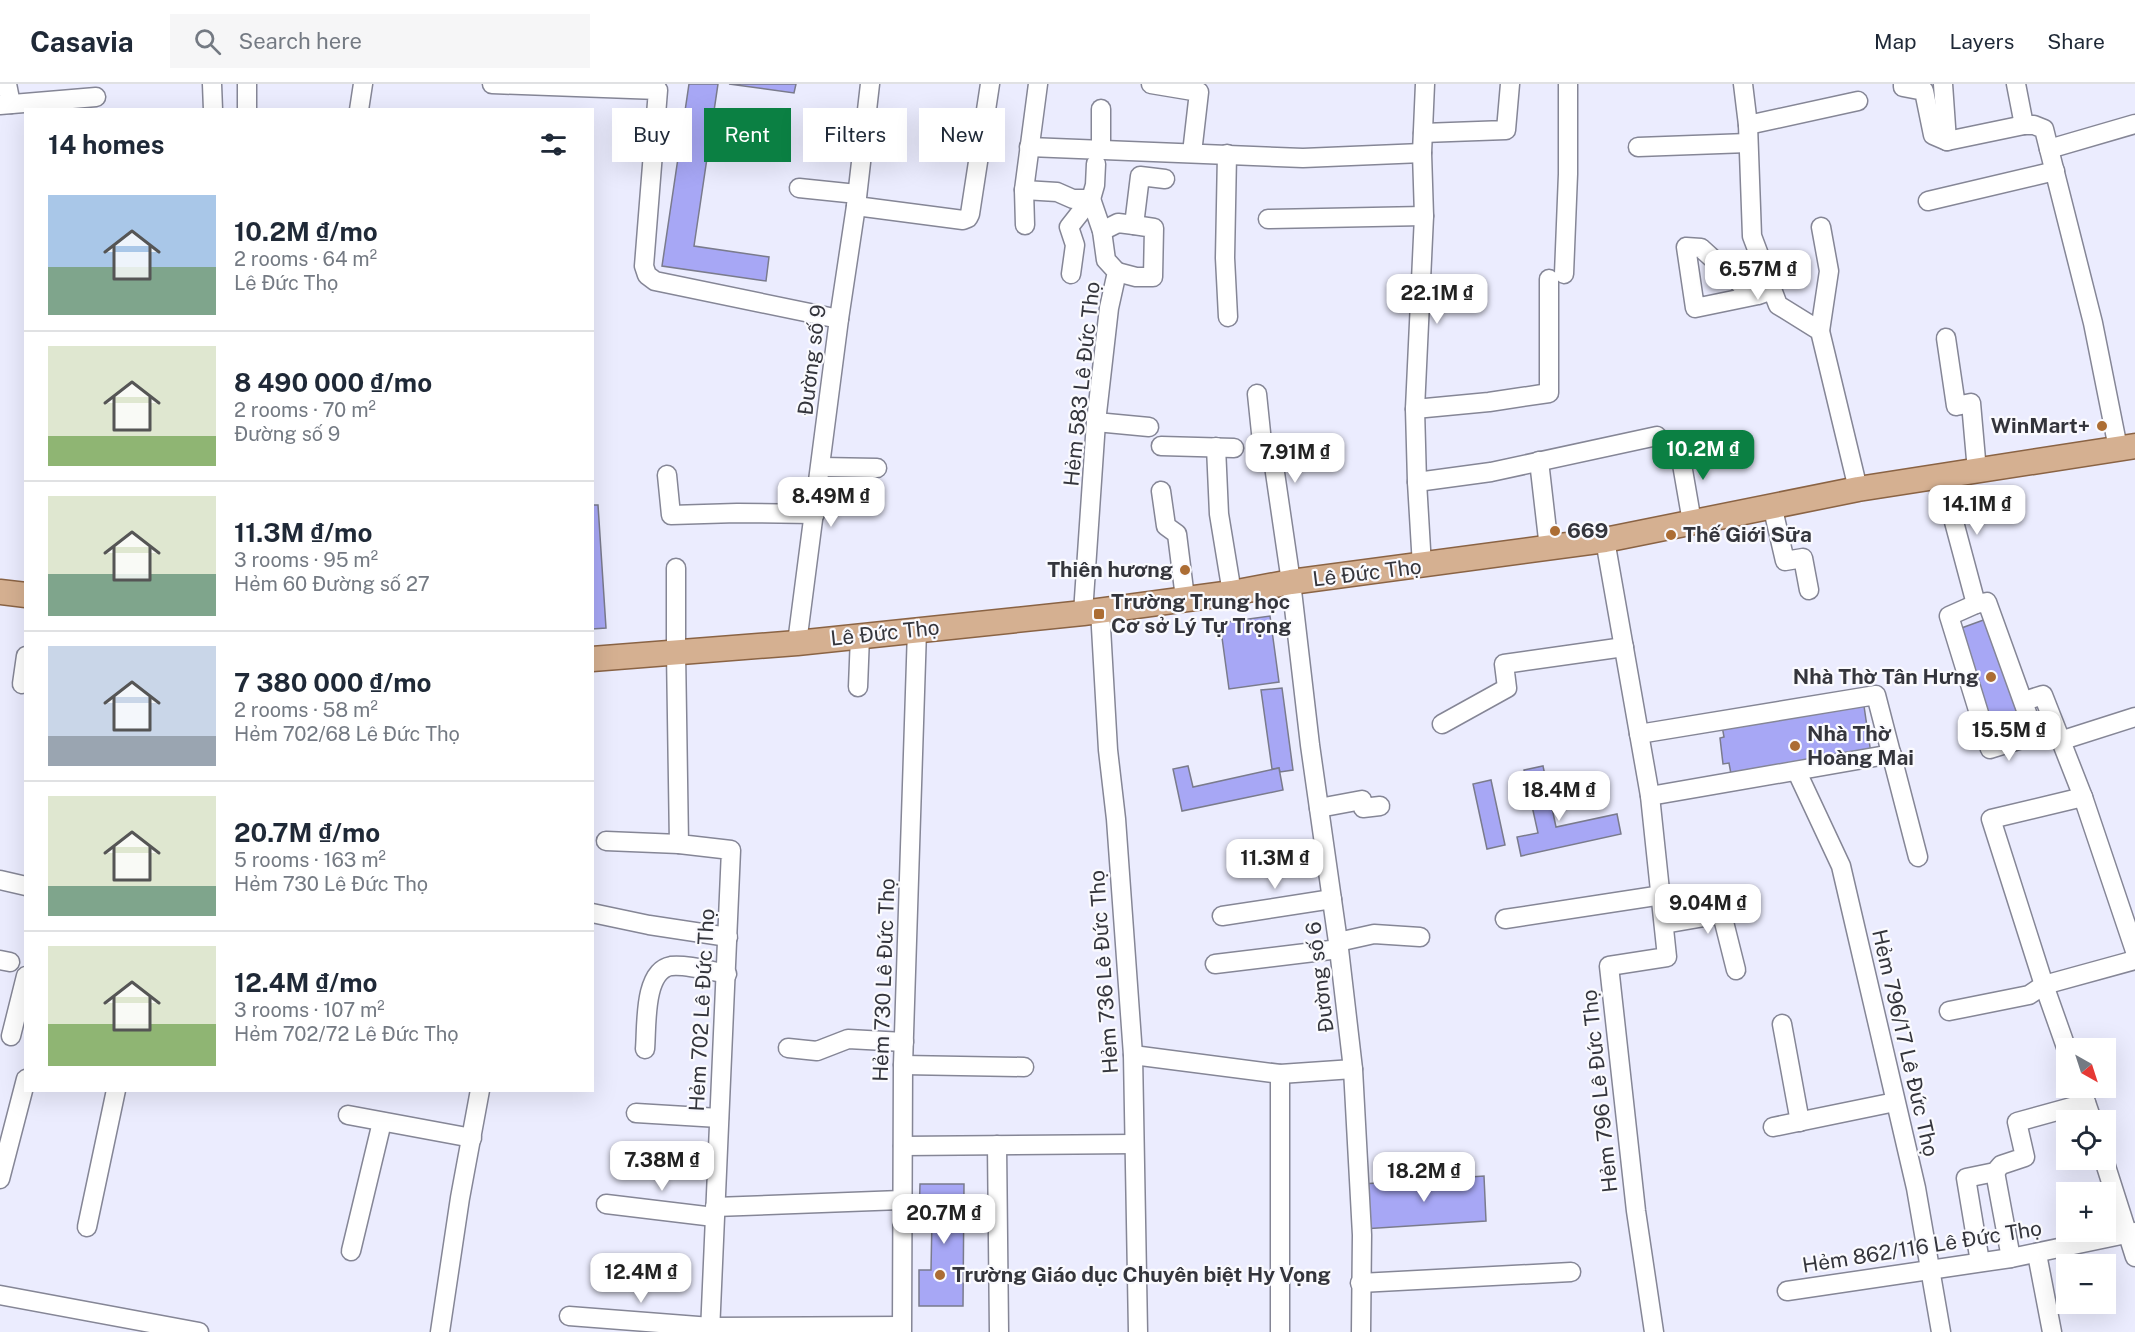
<!DOCTYPE html>
<html lang="en">
<head>
<meta charset="utf-8">
<style>
  :root { --surface:#fff; --page:#f6f6f7; --text:#1f2937; --muted:#747a83; --line:#e0e1e3; --accent:#0b8043 }
  body { margin:0; font-family:"Public Sans",sans-serif; background:var(--page); color:var(--text); height:100vh; display:flex; flex-direction:column; font-size:22px; white-space:nowrap }
  * { box-sizing:border-box; margin:0 }
  p { font-size:20px; color:var(--muted) }
  .icon { flex:none; width:33px; height:33px; fill:none; stroke:currentColor; stroke-width:2; stroke-linecap:round; stroke-linejoin:round }
  .map { position:relative; flex:1; overflow:hidden }
  .side { position:absolute; left:24px; top:24px; width:570px; height:984px; display:flex; flex-direction:column; background:var(--surface); border-radius:0px; box-shadow:0 6px 24px #0002 }
  .side>* { flex:none }
  .top-card { position:absolute; left:612px; top:24px; width:570px; height:54px; display:flex; gap:12px }
  .needle { width:39px; rotate:141deg }
  .tools { position:absolute; left:2056px; top:954px; display:grid; gap:12px }
  .tools a { display:grid; place-items:center; width:60px; height:60px; border-radius:0px; background:var(--surface); box-shadow:0 6px 24px #0002; font-size:30px }
  .price { position:absolute; translate:-50% -51px; padding:0 14px; border-radius:12px; background:#fff; color:#222; font-size:20px; line-height:39px; filter:drop-shadow(0 2px 3px #0008) }
  .price::after { content:''; position:absolute; left:50%; top:36px; width:18px; height:14px; margin-left:-9px; background:inherit; clip-path:polygon(0 0,100% 0,50% 100%) }
  .price.active { background:var(--accent); color:#fff }
  ul { padding:0; list-style:none }
  li { display:flex; align-items:center; gap:18px; height:150px; padding:0 24px }
  li+li { border-top:2px solid var(--line) }
  li span { display:grid; place-items:center; flex:none; width:168px; height:120px; border-radius:0px; color:#555 }
  li>.icon { margin-inline-start:auto }
  span .icon { width:72px; height:72px; fill:#fffc; stroke-width:1 }
  li b { font-size:26px }
  h2 { display:flex; justify-content:space-between; align-items:center; height:72px; padding:0 24px; font-size:26px }
  .pill { padding:0 21px; border-radius:0px; background:var(--surface); box-shadow:0 6px 24px #0002; font-size:21px; line-height:54px }
  .pill.active { background:var(--accent); color:#fff }
  header { display:flex; align-items:center; gap:36px; box-sizing:border-box; height:84px; padding:0 30px; background:var(--surface); border-bottom:2px solid var(--line) }
  header strong { font-size:28px }
  nav { display:flex; gap:33px; margin-inline-start:auto; font-size:21px }
  .search { width:420px; height:54px; background:var(--page); display:flex; align-items:center; gap:15px; box-sizing:border-box; padding:0 21px; border-radius:0px; color:var(--muted); font-size:22px }
  .map>svg:first-child { display:block }
  .building { fill:#a7a7f5; stroke:#7a7b8c; stroke-width:1.5 }
  .lines { fill:none; stroke-linecap:round; stroke-linejoin:round }
  .minor-casing { stroke:#858696; stroke-width:21 }
  .major-casing { stroke:#8a6344; stroke-width:27 }
  .minor { stroke:#fff; stroke-width:18 }
  .major { stroke:#d5b091; stroke-width:24 }
  .poi-dot { fill:#ac6d34; stroke:#fafafe; stroke-width:2 }
  .labels { text-anchor:middle; stroke-width:4.5; stroke-linejoin:round; paint-order:stroke }
  .street-label { font-size:21px; fill:#34353c; stroke:#fafafe }
  .poi-label { font-size:21px; font-weight:bold; fill:#34353c; stroke:#fafafe; text-anchor:start }
</style>
</head>
<body>
<header>
<strong>Casavia</strong>
<div class="search"><svg class="icon" aria-label="search" viewBox="0 0 24 24"><circle cx="10" cy="10" r="6"/><path d="M15 15l6 6"/></svg>Search here</div>
<nav><a>Map</a><a>Layers</a><a>Share</a></nav>
</header>
<div class="map">
<svg width="2135" height="1248" viewBox="0 0 2135 1248">
  <rect width="100%" height="100%" fill="#ebecfe"/>
  <!-- building -->
  <g class="building">
    <path d="M689 0H718L694 162 769 173 766 197 662 182Z"/>
    <path d="M729 0H796L794 9Z"/>
    <path d="M592 421H598L606 544 592 545Z"/>
    <path d="M1270 532 1279 598 1229 605 1220 539Z"/>
    <path d="M1989 534 2025 641 1992 652 1956 546Z"/>
    <path d="M1282 604 1293 686 1280 688 1279 684 1272 685 1261 606Z"/>
    <path d="M1864 622 1871 670 1731 690 1729 679 1723 680 1720 654 1724 653 1722 642Z"/>
    <path d="M1188 682 1193 703 1279 684 1283 706 1182 727 1173 685Z"/>
    <path d="M1543 682 1556 743 1617 730 1621 750 1521 772 1517 753 1538 749 1524 686Z"/>
    <path d="M1491 696 1505 761 1487 765 1473 700Z"/>
    <path d="M1484 1092 1486 1137 1363 1145 1362 1100Z"/>
    <path d="M920 1100H964L963 1222H919V1186H931L932 1134H919Z"/>
  </g>
  <g class="lines">
    <!-- minor casing -->
    <g class="minor-casing">
      <g id="minor">
        <path d="M7 0 11 20"/>
        <path d="M212 0 213 26"/>
        <path d="M492 0 658 6 644 182 647 191 655 197 839 235"/>
        <path d="M1151 0 1199 8 1192 69"/>
        <path d="M1743 0 1748 41 1752 152 1778 221 1820 247 1858 405"/>
        <path d="M1903 0V3L1924 7 1933 51 1947 57 2024 41"/>
        <path d="M1943 0 1947 57"/>
        <path d="M2016 0 2024 41H2034L2044 45 2049 65 2093 239 2118 364"/>
        <path d="M0 21 96 13"/>
        <path d="M247 26V0"/>
        <path d="M359 26 363 0"/>
        <path d="M1748 41 1858 17"/>
        <path d="M1423 49 1506 46 1510 0"/>
        <path d="M1029 63 1303 74 1422 69"/>
        <path d="M1638 63 1748 59"/>
        <path d="M2049 65 2135 40"/>
        <path d="M1101 66V25"/>
        <path d="M1227 70 1225 174 1228 233"/>
        <path d="M799 104 857 110"/>
        <path d="M1024 106 1057 108 1073 115H1091L1102 147 1106 176 1117 188 1109 224 1096 338 1083 529"/>
        <path d="M1928 117 2055 87"/>
        <path d="M856 122 963 136 968 134 970 130 990 0"/>
        <path d="M1268 135 1424 132"/>
        <path d="M1025 141 1024 106 1038 0"/>
        <path d="M1102 147 1118 139 1134 141 1140 92 1165 95"/>
        <path d="M1117 188 1136 193H1153L1154 144 1134 141"/>
        <path d="M1071 190 1075 161 1069 143 1091 115 1095 101 1096 80"/>
        <path d="M1564 190 1568 90V0"/>
        <path d="M1758 211 1695 224 1686 163 1701 164 1745 204 1758 211 1772 206"/>
        <path d="M1820 247 1829 187 1821 143"/>
        <path d="M1946 254 1956 322 1971 319 1977 387"/>
        <path d="M1257 310 1263 368 1270 371 1273 375 1291 498 1310 661 1339 865 1353 985 1362 1151 1361 1248"/>
        <path d="M1415 325 1489 318 1549 309V195"/>
        <path d="M1096 338 1149 343"/>
        <path d="M1161 362 1234 364"/>
        <path d="M1216 363 1219 430 1232 509"/>
        <path d="M1679 363 1692 438"/>
        <path d="M1539 377 1549 464"/>
        <path d="M821 383 877 384"/>
        <path d="M667 391 671 431 737 429 815 430"/>
        <path d="M1942 393 1976 520"/>
        <path d="M1417 398 1491 388 1657 352"/>
        <path d="M1161 407 1166 442 1177 450 1185 514"/>
        <path d="M1772 421 1785 477 1803 474 1809 506"/>
        <path d="M1605 456 1650 712 1667 873 1609 882 1636 1127 1654 1248"/>
        <path d="M1422 482 1417 398 1415 325 1424 132 1422 69 1425 0"/>
        <path d="M676 484V568L679 760 731 766 710 1248"/>
        <path d="M1987 518 2035 651 1990 665 1949 532 1976 520Z"/>
        <path d="M1100 526 1108 666 1116 735 1133 971 1138 1248"/>
        <path d="M797 559 839 235 856 122 870 0"/>
        <path d="M22 600 26 572"/>
        <path d="M858 603 860 552"/>
        <path d="M2024 617 2043 611 2083 713 2135 867"/>
        <path d="M1442 640 1507 604 1504 580 1624 563"/>
        <path d="M1639 650 1876 611 1918 773"/>
        <path d="M2063 656 2135 633"/>
        <path d="M1797 688 1841 782 1916 1104 1941 1248"/>
        <path d="M1650 712 1892 670"/>
        <path d="M1319 724 1362 716 1363 724 1380 722"/>
        <path d="M606 757 679 760"/>
        <path d="M0 796 26 802"/>
        <path d="M592 829 649 841 728 853"/>
        <path d="M1222 832 1332 815"/>
        <path d="M1505 835 1662 811"/>
        <path d="M1664 840 1722 830 1736 886"/>
        <path d="M1338 858 1374 850 1420 853"/>
        <path d="M0 876 10 878"/>
        <path d="M1215 880 1339 865"/>
        <path d="M1949 927 2029 911 2044 901 2135 876"/>
        <path d="M1782 940 1800 1038"/>
        <path d="M11 952 26 892"/>
        <path d="M788 964 817 967 848 955 904 958"/>
        <path d="M645 965C647 943 643 887 671 882 685 880 711 887 727 890"/>
        <path d="M2067 966 2044 901 1991 735 2083 713"/>
        <path d="M1133 971 1280 990 1353 985"/>
        <path d="M903 981 1024 983"/>
        <path d="M1280 990V1248"/>
        <path d="M2081 1004 2092 1036"/>
        <path d="M636 1029 719 1034"/>
        <path d="M348 1031 472 1054"/>
        <path d="M1773 1043 1895 1018"/>
        <path d="M997 1061 999 1248"/>
        <path d="M903 1062 1134 1060"/>
        <path d="M2104 1076 2135 1173"/>
        <path d="M1995 1088 2011 1174"/>
        <path d="M0 1095 26 995"/>
        <path d="M606 1120 714 1133"/>
        <path d="M715 1123 901 1116"/>
        <path d="M87 1143 116 1006"/>
        <path d="M351 1167 382 1038"/>
        <path d="M2037 1170 2052 1248"/>
        <path d="M1980 1178 1966 1094 1995 1088 2001 1081 2025 1073 2017 1038 2086 1019"/>
        <path d="M1360 1199 1571 1188"/>
        <path d="M1787 1207 2011 1174 2135 1148"/>
        <path d="M0 1211 199 1248"/>
        <path d="M569 1232 711 1243 901 1242"/>
        <path d="M440 1248 460 1114 480 1006"/>
        <path d="M902 1248 903 981 917 546"/>
      </g>
    </g>
    <!-- major casing -->
    <g class="major-casing">
      <g id="major">
        <path d="M0 508 26 511"/>
        <path d="M592 575 797 559 1083 529 1232 509 1291 498 1605 456 1858 405 2135 362"/>
      </g>
    </g>
    <!-- minor -->
    <use href="#minor" class="minor"/>
    <!-- major -->
    <use href="#major" class="major"/>
  </g>
  <!-- markers -->
  <g class="poi-dot">
    <circle cx="2102" cy="342" r="6"/>
    <circle cx="1555" cy="447" r="6"/>
    <circle cx="1671" cy="451" r="6"/>
    <circle cx="1185" cy="486" r="6"/>
    <rect x="1093" y="524" width="12" height="12" rx="3"/>
    <circle cx="1991" cy="593" r="6"/>
    <circle cx="1795" cy="662" r="6"/>
    <circle cx="940" cy="1191" r="6"/>
  </g>
  <g class="labels">
    <!-- street labels -->
    <g class="street-label">
      <text transform="translate(812 276) rotate(-83)" y="7">Đường số 9</text>
      <text transform="translate(1082 300) rotate(-84)" y="7">Hẻm 583 Lê Đức Thọ</text>
      <text transform="translate(1367 489) rotate(-7)" y="7">Lê Đức Thọ</text>
      <text transform="translate(885 549) rotate(-6)" y="7">Lê Đức Thọ</text>
      <text transform="translate(1104 888) rotate(-94)" y="7">Hẻm 736 Lê Đức Thọ</text>
      <text transform="translate(1320 893) rotate(-97)" y="7">Đường số 6</text>
      <text transform="translate(884 896) rotate(-88)" y="7">Hẻm 730 Lê Đức Thọ</text>
      <text transform="translate(702 926) rotate(-87)" y="7">Hẻm 702 Lê Đức Thọ</text>
      <text transform="translate(1905 959) rotate(77)" y="7">Hẻm 796/17 Lê Đức Thọ</text>
      <text transform="translate(1600 1007) rotate(-96)" y="7">Hẻm 796 Lê Đức Thọ</text>
      <text transform="translate(1922 1163) rotate(-9)" y="7">Hẻm 862/116 Lê Đức Thọ</text>
    </g>
    <!-- poi labels -->
    <g class="poi-label">
      <text x="2090" y="349" text-anchor="end">WinMart+</text>
      <text x="1567" y="454">669</text>
      <text x="1683" y="458">Thế Giới Sữa</text>
      <text x="1173" y="493" text-anchor="end">Thiên hương</text>
      <text x="1111" y="525">Trường Trung học<tspan x="1111" dy="24">Cơ sở Lý Tự Trọng</tspan></text>
      <text x="1979" y="600" text-anchor="end">Nhà Thờ Tân Hưng</text>
      <text x="1807" y="657">Nhà Thờ<tspan x="1807" dy="24">Hoàng Mai</tspan></text>
      <text x="952" y="1198">Trường Giáo dục Chuyên biệt Hy Vọng</text>
    </g>
  </g>
</svg>
<div class="tools">
<a><svg class="needle" viewBox="-14 -14 28 28"><path d="M0-13l5 13h-10z" fill="#e53935"/><path d="M0 13l5-13h-10z" fill="#747a83"/></svg></a>
<a><svg class="icon" aria-label="locate" viewBox="0 0 24 24"><circle cx="12" cy="12" r="6"/><path d="M12 2v4M12 18v4M2 12h4M18 12h4"/></svg></a>
<a>+</a>
<a>−</a>
</div>
<b class="price" style="left:1758px;top:217px">6.57M ₫</b>
<b class="price" style="left:1437px;top:241px">22.1M ₫</b>
<b class="price active" style="left:1703px;top:397px">10.2M ₫</b>
<b class="price" style="left:1295px;top:400px">7.91M ₫</b>
<b class="price" style="left:831px;top:444px">8.49M ₫</b>
<b class="price" style="left:1977px;top:452px">14.1M ₫</b>
<b class="price" style="left:2009px;top:678px">15.5M ₫</b>
<b class="price" style="left:1559px;top:738px">18.4M ₫</b>
<b class="price" style="left:1275px;top:806px">11.3M ₫</b>
<b class="price" style="left:1708px;top:851px">9.04M ₫</b>
<b class="price" style="left:662px;top:1108px">7.38M ₫</b>
<b class="price" style="left:1424px;top:1119px">18.2M ₫</b>
<b class="price" style="left:944px;top:1161px">20.7M ₫</b>
<b class="price" style="left:641px;top:1220px">12.4M ₫</b>
<div class="top-card">
<a class="pill">Buy</a>
<a class="pill active">Rent</a>
<a class="pill">Filters</a>
<a class="pill">New</a>
</div>
<section class="side">
<h2>14 homes<svg class="icon" aria-label="filters" viewBox="0 0 24 24"><path d="M4 7h16M4 17h16"/><circle cx="9" cy="7" r="2"/><circle cx="15" cy="17" r="2"/></svg></h2>
<ul>
<li><span style="background:linear-gradient(#a9c7e8 60%,#7fa58c 0)"><svg class="icon" aria-label="home" viewBox="0 0 24 24"><path d="M3 11l9-7 9 7M6 9v11h12V9"/></svg></span><div><b>10.2M ₫/mo</b><p>2 rooms · 64 m²</p><p>Lê Đức Thọ</p></div></li>
<li><span style="background:linear-gradient(#dfe7d0 75%,#8fb573 0)"><svg class="icon" aria-label="home" viewBox="0 0 24 24"><path d="M3 11l9-7 9 7M6 9v11h12V9"/></svg></span><div><b>8 490 000 ₫/mo</b><p>2 rooms · 70 m²</p><p>Đường số 9</p></div></li>
<li><span style="background:linear-gradient(#dfe7d0 65%,#7fa58c 0)"><svg class="icon" aria-label="home" viewBox="0 0 24 24"><path d="M3 11l9-7 9 7M6 9v11h12V9"/></svg></span><div><b>11.3M ₫/mo</b><p>3 rooms · 95 m²</p><p>Hẻm 60 Đường số 27</p></div></li>
<li><span style="background:linear-gradient(#c9d6e8 75%,#9aa5b1 0)"><svg class="icon" aria-label="home" viewBox="0 0 24 24"><path d="M3 11l9-7 9 7M6 9v11h12V9"/></svg></span><div><b>7 380 000 ₫/mo</b><p>2 rooms · 58 m²</p><p>Hẻm 702/68 Lê Đức Thọ</p></div></li>
<li><span style="background:linear-gradient(#dfe7d0 75%,#7fa58c 0)"><svg class="icon" aria-label="home" viewBox="0 0 24 24"><path d="M3 11l9-7 9 7M6 9v11h12V9"/></svg></span><div><b>20.7M ₫/mo</b><p>5 rooms · 163 m²</p><p>Hẻm 730 Lê Đức Thọ</p></div></li>
<li><span style="background:linear-gradient(#dfe7d0 65%,#8fb573 0)"><svg class="icon" aria-label="home" viewBox="0 0 24 24"><path d="M3 11l9-7 9 7M6 9v11h12V9"/></svg></span><div><b>12.4M ₫/mo</b><p>3 rooms · 107 m²</p><p>Hẻm 702/72 Lê Đức Thọ</p></div></li>
</ul>
</section>
</div>
</body>
</html>
